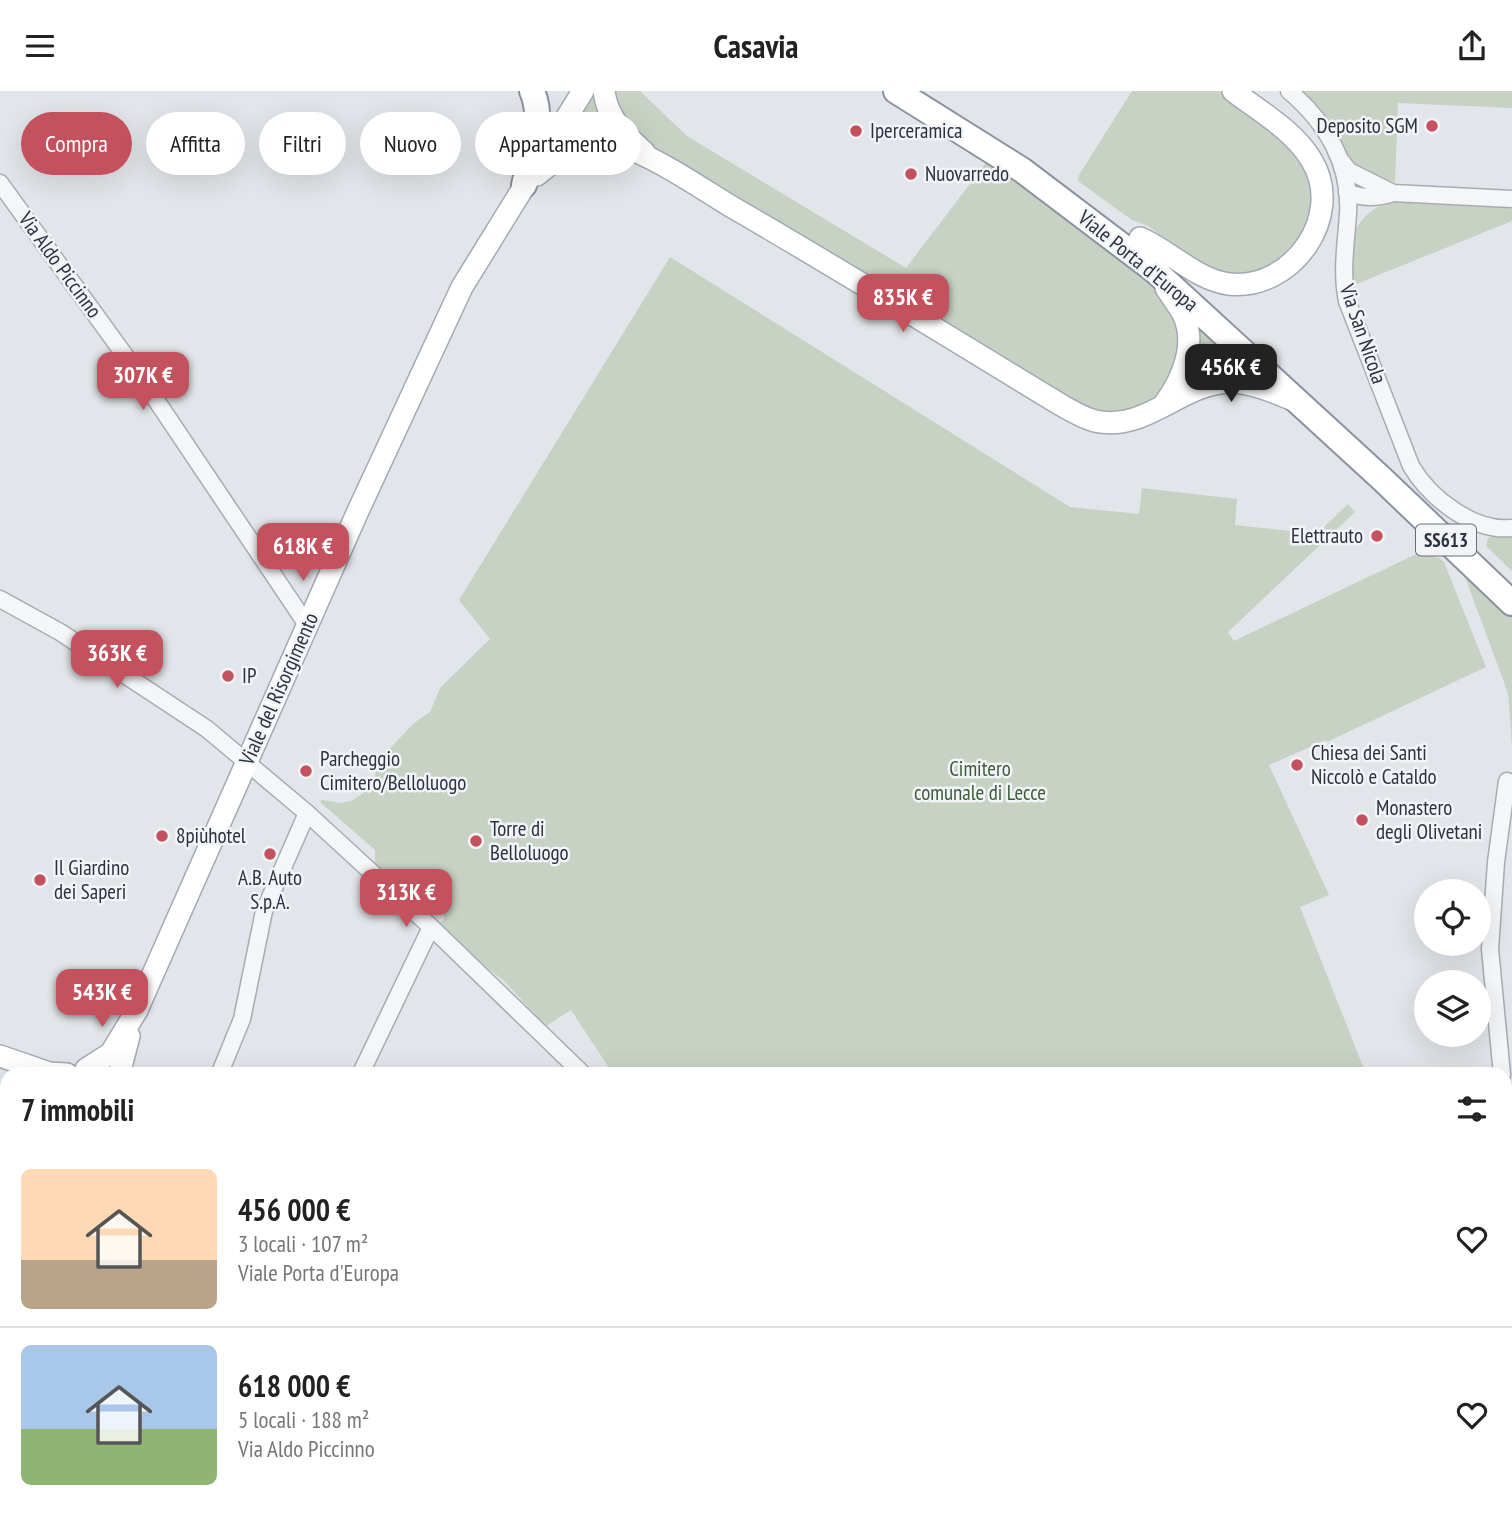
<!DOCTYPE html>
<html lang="it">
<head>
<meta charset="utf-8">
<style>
  :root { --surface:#fff; --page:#f6f6f6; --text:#222; --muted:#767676; --line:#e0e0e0; --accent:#c4525e }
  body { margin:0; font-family:"PT Sans Narrow",sans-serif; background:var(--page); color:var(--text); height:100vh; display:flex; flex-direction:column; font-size:26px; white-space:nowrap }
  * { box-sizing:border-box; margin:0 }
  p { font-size:23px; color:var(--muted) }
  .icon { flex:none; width:38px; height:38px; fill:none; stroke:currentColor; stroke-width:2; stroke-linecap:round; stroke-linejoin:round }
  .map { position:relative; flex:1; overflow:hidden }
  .panel { position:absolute; left:0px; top:976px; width:1512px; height:450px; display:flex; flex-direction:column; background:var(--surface); border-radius:21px 21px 0 0; box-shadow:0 7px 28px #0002 }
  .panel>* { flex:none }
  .guide { position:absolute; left:21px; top:21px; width:700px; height:63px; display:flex; gap:14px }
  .buttons { position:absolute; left:1414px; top:788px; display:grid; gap:14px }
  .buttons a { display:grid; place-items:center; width:77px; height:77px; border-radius:50%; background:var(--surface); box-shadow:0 7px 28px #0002; font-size:35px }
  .price { position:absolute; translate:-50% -60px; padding:0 16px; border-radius:14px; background:var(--accent); color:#fff; font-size:23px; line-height:46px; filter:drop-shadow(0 2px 4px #0008) }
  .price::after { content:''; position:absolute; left:50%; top:42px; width:21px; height:16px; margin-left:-10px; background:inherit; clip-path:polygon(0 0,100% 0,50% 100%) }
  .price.current { background:#222; color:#fff }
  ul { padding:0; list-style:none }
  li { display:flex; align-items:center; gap:21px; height:175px; padding:0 21px }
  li+li { border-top:2px solid var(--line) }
  li span { display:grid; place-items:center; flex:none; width:196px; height:140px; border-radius:10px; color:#555 }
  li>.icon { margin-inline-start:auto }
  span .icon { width:84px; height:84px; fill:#fffc; stroke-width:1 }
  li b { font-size:30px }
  h2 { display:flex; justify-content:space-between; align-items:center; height:84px; padding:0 21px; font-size:30px }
  .chip { padding:0 24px; border-radius:32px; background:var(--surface); box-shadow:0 7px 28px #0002; font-size:24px; line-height:63px }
  .chip.current { background:var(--accent); color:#fff }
  header { display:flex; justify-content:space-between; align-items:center; height:91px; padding:0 21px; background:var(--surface); font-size:32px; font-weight:700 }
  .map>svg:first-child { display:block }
  .green { fill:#c7d2c4 }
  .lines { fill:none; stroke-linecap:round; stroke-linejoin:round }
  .minor-casing { stroke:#a7acb3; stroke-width:19 }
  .major-casing { stroke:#a2a9b4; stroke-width:24 }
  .highway-casing { stroke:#8b929f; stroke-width:28 }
  .minor { stroke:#f5f6f8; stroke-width:16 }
  .major { stroke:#fff; stroke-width:21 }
  .highway { stroke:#fff; stroke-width:24 }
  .poi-dot { fill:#c4525e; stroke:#f2f4f7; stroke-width:2.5 }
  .labels { text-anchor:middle; stroke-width:5; stroke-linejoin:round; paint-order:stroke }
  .shield { fill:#f2f4f7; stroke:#676c77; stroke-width:2 }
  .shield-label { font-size:19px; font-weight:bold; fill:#2b3240 }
  .poi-label { font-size:21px; fill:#2b3240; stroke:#f2f4f7; text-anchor:start }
  .street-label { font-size:21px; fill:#2b3240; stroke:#f2f4f7 }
  .park-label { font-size:21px; fill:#3f5b3a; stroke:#f2f4f7 }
</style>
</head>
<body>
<header><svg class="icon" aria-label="menu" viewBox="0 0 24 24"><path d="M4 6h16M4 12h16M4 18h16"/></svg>Casavia<svg class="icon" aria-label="share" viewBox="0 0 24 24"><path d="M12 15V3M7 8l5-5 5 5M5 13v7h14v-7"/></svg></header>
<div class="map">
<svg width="1512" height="1425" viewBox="0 0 1512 1425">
  <rect width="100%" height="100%" fill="#e2e5e9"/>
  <!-- green -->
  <g class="green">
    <path d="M592 0H599L618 44 557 61Z"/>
    <path d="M610 0H640L687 45 906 177 988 69 1086 134 1157 196 1178 222 1181 270 1159 304 1149 312 1116 323 1081 318 665 67 629 40Z"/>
    <path d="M1132 0H1219L1278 44 1295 60 1305 76 1313 100 1312 121 1306 143 1278 175 1238 187 1200 175 1148 135 1132 129 1078 90 1079 84Z"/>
    <path d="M1301 0H1512V17L1398 12 1395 91C1378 87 1356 79 1347 63 1342 55 1340 46 1335 37 1326 23 1314 10 1301 0Z"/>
    <path d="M1387 111 1512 117V130L1349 196 1353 138H1356C1364 125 1373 117 1387 111Z"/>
    <path d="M670 166 1070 416 1139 423 1142 397 1237 408 1235 434 1317 443 1348 413 1355 421 1228 541 1234 550 1431 456 1435 467 1438 466 1444 471 1486 576 1327 651 1326 649 1269 674 1329 804 1300 816 1366 983H613L571 919 546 935 503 889 479 871 440 832 444 828 443 822 438 819 431 824 375 772V759L320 711 322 709 341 712 351 710 365 701 375 686 376 672 414 632 430 621 440 597 490 548 459 509Z"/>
    <path d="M1190 224 1262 287 1183 291Z"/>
    <path d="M1493 445 1512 446V480L1486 455 1488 447Z"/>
    <path d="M1462 478 1512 525V655L1508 602Z"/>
    <path d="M1512 1307V1374L1505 1356V1308Z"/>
  </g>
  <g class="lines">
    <!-- minor casing -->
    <g class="minor-casing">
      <g id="minor">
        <path d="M1289 0C1326 31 1351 73 1348 123 1346 153 1341 180 1347 210L1411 375C1430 407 1473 441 1512 437"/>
        <path d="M1342 71 1349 80 1393 102 1512 108"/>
        <path d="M0 92 142 288 307 534"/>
        <path d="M1347 101C1363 108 1377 107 1393 102"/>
        <path d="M0 508 60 541 207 638 307 722 431 836 584 984"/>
        <path d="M219 984 242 928 264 820 307 722"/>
        <path d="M360 984 431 836"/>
        <path d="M1502 984 1490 858 1496 771 1507 690 1512 693"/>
        <path d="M1505 1005 1512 1056"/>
        <path d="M1505 1145 1512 1142"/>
        <path d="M1505 1382 1512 1398"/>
        <path d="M419 1419 427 1425"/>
        <path d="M658 1419 670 1425"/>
        <path d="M42 1425 46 1419"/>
        <path d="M157 1425 159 1419"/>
        <path d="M518 1425 519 1419"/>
        <path d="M939 1425 941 1419"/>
        <path d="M1026 1425 1029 1419"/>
        <path d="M1286 1425 1287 1419"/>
        <path d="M1469 1425 1472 1419"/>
      </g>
    </g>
    <!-- major casing -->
    <g class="major-casing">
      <g id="major">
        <path d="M604 0C607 27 625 44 644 61"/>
        <path d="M537 84C559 64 589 52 620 56 649 61 705 100 732 116 843 180 952 248 1061 314 1072 320 1083 327 1095 330 1146 342 1181 291 1232 291 1253 292 1274 301 1293 309"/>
        <path d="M1140 147C1170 160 1197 189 1229 193 1292 200 1345 125 1312 70 1295 40 1259 20 1233 0"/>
        <path d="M1165 312C1183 287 1198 251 1182 221 1177 213 1171 205 1166 197"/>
        <path d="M0 965 49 982 67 983"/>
        <path d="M86 978 111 962 137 919 358 420 462 196 583 0"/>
        <path d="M119 984 129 945"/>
        <path d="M0 1219 7 1205"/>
        <path d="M974 1419 986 1425"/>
      </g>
    </g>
    <!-- highway casing -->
    <g class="highway-casing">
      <g id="highway">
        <path d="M896 0 1022 79 1154 179 1381 387 1512 512"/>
        <path d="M524 94C531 64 545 30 532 0"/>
      </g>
    </g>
    <!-- minor -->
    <use href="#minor" class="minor"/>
    <!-- major -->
    <use href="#major" class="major"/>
    <!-- highway -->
    <use href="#highway" class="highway"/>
  </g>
  <!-- markers -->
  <g class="poi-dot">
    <circle cx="1432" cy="35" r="7"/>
    <circle cx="856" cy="40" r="7"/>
    <circle cx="911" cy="83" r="7"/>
    <circle cx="1377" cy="445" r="7"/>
    <circle cx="228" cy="585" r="7"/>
    <circle cx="1297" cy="674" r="7"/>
    <circle cx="306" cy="680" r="7"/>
    <circle cx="1362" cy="729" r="7"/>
    <circle cx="162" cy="745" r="7"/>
    <circle cx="476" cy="750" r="7"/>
    <circle cx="270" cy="763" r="7"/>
    <circle cx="40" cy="789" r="7"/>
  </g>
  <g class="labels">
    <!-- shield labels -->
    <rect class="shield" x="1416" y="433.5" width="60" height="31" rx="5"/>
    <g class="shield-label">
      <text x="1446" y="456">SS613</text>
    </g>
    <!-- poi labels -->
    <g class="poi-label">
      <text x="1418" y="42" text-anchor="end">Deposito SGM</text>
      <text x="870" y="47">Iperceramica</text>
      <text x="925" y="90">Nuovarredo</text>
      <text x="1363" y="452" text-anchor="end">Elettrauto</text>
      <text x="242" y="592">IP</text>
      <text x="1311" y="669">Chiesa dei Santi<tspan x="1311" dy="24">Niccolò e Cataldo</tspan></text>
      <text x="320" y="675">Parcheggio<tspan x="320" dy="24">Cimitero/Belloluogo</tspan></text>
      <text x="1376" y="724">Monastero<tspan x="1376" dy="24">degli Olivetani</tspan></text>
      <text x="490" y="745">Torre di<tspan x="490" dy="24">Belloluogo</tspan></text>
      <text x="176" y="752">8piùhotel</text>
      <text x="54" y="784">Il Giardino<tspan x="54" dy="24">dei Saperi</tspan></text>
      <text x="270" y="794" text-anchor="middle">A.B. Auto<tspan x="270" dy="24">S.p.A.</tspan></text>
    </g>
    <!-- street labels -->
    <g class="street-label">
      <text transform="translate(1138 170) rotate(39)" y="7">Viale Porta d'Europa</text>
      <text transform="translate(60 174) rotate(54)" y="7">Via Aldo Piccinno</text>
      <text transform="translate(1363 243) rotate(71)" y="7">Via San Nicola</text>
      <text transform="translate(279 598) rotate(-66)" y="7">Viale del Risorgimento</text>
    </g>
    <!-- park labels -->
    <g class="park-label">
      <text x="980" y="685">Cimitero<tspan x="980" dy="24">comunale di Lecce</tspan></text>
    </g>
  </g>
</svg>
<div class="buttons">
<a><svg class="icon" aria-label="locate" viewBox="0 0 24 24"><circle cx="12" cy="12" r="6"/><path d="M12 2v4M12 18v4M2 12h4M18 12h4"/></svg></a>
<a><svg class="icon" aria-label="layers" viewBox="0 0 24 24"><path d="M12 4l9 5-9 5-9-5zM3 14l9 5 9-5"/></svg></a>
</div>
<b class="price" style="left:903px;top:243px">835K €</b>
<b class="price current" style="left:1231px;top:313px">456K €</b>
<b class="price" style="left:143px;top:321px">307K €</b>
<b class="price" style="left:303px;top:492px">618K €</b>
<b class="price" style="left:117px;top:599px">363K €</b>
<b class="price" style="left:406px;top:838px">313K €</b>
<b class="price" style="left:102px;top:938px">543K €</b>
<div class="guide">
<a class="chip current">Compra</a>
<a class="chip">Affitta</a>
<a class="chip">Filtri</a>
<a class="chip">Nuovo</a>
<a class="chip">Appartamento</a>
</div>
<section class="panel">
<h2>7 immobili<svg class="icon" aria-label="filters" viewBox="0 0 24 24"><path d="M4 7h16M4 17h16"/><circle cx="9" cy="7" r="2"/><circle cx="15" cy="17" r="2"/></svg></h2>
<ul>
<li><span style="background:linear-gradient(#ffd9b3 65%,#b9a48a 0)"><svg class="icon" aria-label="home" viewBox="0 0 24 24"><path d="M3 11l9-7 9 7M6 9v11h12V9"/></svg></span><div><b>456 000 €</b><p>3 locali · 107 m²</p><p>Viale Porta d'Europa</p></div><svg class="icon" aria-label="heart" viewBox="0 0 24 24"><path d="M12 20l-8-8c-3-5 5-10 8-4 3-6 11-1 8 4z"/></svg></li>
<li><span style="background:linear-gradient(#a9c7e8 60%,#8fb573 0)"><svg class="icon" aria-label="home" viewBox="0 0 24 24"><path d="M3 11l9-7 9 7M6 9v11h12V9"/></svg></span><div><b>618 000 €</b><p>5 locali · 188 m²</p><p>Via Aldo Piccinno</p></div><svg class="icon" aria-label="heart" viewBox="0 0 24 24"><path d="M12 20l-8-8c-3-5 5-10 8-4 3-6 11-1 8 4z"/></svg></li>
</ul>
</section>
</div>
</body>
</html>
